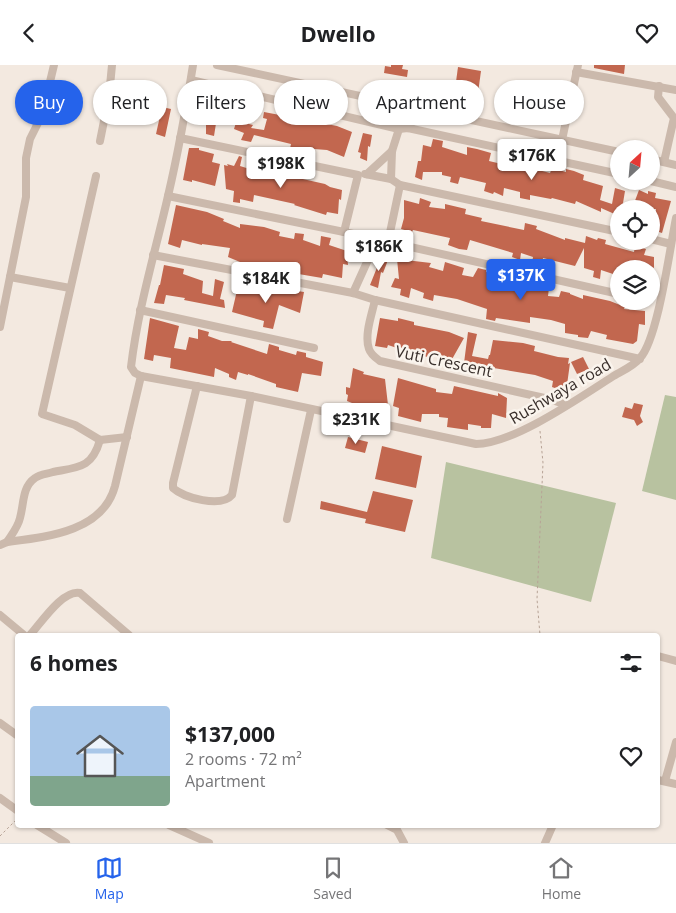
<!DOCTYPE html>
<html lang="en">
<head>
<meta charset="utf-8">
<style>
  :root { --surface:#fff; --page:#f2f2f2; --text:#202124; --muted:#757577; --line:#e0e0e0; --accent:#2563eb }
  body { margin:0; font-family:"Open Sans",sans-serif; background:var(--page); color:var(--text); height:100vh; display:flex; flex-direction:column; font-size:19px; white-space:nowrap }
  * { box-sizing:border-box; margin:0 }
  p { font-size:16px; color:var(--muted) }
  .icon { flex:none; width:28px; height:28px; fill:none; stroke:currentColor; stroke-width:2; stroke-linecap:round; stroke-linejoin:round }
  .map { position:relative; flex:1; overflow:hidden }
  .details { position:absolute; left:15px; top:568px; width:645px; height:195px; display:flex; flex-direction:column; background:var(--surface); border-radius:5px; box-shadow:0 1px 4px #0004 }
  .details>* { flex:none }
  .guide { position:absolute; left:15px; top:15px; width:646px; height:45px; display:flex; gap:10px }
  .needle { width:32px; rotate:26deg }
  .tools { position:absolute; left:610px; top:75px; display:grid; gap:10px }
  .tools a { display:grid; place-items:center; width:50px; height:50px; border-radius:50%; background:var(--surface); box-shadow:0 1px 4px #0004; font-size:25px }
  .price { position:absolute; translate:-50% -42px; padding:0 11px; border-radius:5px; background:#fff; color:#222; font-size:16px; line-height:32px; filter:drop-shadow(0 1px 2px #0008) }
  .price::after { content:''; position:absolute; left:50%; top:30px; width:15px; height:11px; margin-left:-8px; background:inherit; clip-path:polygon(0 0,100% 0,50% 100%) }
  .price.selected { background:var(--accent); color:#fff }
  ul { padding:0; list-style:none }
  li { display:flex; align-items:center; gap:15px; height:125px; padding:0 15px }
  li span { display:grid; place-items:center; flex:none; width:140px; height:100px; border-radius:5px; color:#555 }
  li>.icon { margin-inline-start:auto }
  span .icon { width:60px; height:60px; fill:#fffc; stroke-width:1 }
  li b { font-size:21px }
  h2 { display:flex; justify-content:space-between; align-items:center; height:60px; padding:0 15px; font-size:21px }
  .chip { padding:0 18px; border-radius:22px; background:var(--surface); box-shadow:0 1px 4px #0004; font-size:18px; line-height:45px }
  .chip.selected { background:var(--accent); color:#fff }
  header { display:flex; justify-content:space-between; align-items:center; height:65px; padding:0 15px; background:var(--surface); font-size:22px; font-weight:700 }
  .dock { display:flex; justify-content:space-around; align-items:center; height:70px; border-top:1px solid var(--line); background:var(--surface); font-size:14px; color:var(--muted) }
  .dock a { display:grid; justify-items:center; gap:2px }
  .dock .selected { color:var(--accent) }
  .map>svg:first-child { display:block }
  .park { fill:#b8c2a0 }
  .building { fill:#c2674f }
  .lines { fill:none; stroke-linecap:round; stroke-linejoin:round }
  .path { stroke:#b7a396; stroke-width:1; stroke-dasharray:2.5 2.5; stroke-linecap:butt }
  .minor { stroke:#cbb9ac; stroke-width:8 }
  .labels { text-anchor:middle; stroke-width:5; stroke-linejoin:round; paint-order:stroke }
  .street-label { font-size:16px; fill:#392f2b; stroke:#faf4ed }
</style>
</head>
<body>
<header><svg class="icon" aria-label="back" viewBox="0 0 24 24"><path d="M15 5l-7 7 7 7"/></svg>Dwello<svg class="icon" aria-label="heart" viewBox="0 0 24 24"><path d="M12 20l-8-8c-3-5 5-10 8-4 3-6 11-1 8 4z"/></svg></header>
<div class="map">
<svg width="676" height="778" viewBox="0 0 676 778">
  <rect width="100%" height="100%" fill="#f3e9e0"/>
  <!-- park -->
  <g class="park">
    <path d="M665 330 676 332V435L642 426Z"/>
    <path d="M446 397 616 438 591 537 431 493Z"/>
  </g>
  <!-- building -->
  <g class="building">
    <path d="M391 0H403L402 4 408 5 407 12 384 8 385 1 391 2Z"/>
    <path d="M594 0H625L624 9 594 3Z"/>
    <path d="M458 2 481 6 478 28 455 24Z"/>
    <path d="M516 20 542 25V27L548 29 546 38 539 37V40L518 34V33L514 31Z"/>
    <path d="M215 27 225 29 222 47 218 46 214 71 206 69V59L197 56 201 47 209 49Z"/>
    <path d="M240 34 253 37 249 59 253 60 251 63 264 65 267 54 263 53 264 47 337 61 352 67 344 92 327 85 314 84 313 91 289 88 291 79 254 70 251 77 241 75 244 68 234 64 238 51 236 50Z"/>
    <path d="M162 42 171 44 165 72 156 69Z"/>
    <path d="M363 68 372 70 370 82 368 81 367 96 360 93 361 88 358 87Z"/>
    <path d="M433 74 443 76 442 82 467 90V82L477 84 491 88 489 96 518 103 519 100 550 108 552 103 566 107V104L574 106 584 110 583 115 603 121 600 135 612 139 615 123 625 126 623 138 633 141 639 125 648 129V126L656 128 655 133 671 136 662 168 653 165 656 144H619V151L601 143V147L576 136 575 139 552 133 551 134 530 130V135L520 133V127L504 123 503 131 494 127 493 129 484 126 486 118 460 112 458 119 450 117 451 112 442 110V107H423L422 115 415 112 418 96H421L423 80 431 82Z"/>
    <path d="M189 83H199V85L214 89 212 97 220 99 215 121 192 115V117L183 115Z"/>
    <path d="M239 91 242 92 240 101 276 112V108L325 119 330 122 342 125 341 135 339 134 338 149 327 147 326 150 294 140 295 139 254 130 253 137 240 134V138L233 137 234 126 226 124 224 100 228 101 227 99 234 101Z"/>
    <path d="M420 133 431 137 429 142 445 144V139L466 144 465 149 482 153 481 156 524 165 525 158 537 161 536 164 565 175V173L585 178 586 171 597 175 598 173 606 175 605 179 634 187 635 181 646 184 644 190 654 192V203L619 204V211L601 205 600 214 593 212 594 206 584 203V183L575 201 543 193 542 202 532 198 533 192 521 188 520 195 512 192 513 188 470 175 467 185 459 184 448 180 450 173 413 165 412 167 401 164 404 153V135L419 139Z"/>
    <path d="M176 140 207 147 224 154 223 156 240 163V159L264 162 280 167 279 171 294 174 295 168 304 169 303 175 320 181 321 171 331 173 329 180 347 186 348 200 343 199 342 213 323 209 322 213 275 205 276 201 240 197 228 192 230 183 202 179V180L182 175 180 183 168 179Z"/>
    <path d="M382 190H385L384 194 388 195 383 208 381 207 378 223 370 220Z"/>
    <path d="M397 194 431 198 429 202 443 206 445 197 464 203 462 210 473 212 478 203 486 205V207L503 210 500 220 516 225V222L526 226V220L536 221 549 223 548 231 559 232 561 226 570 228V229L583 234V230L610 236 625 242 624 244 645 246V260L639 259 637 276 633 279 606 274 607 270 591 266 588 273 578 272V270L565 268V259L551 255 530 252V258L496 253 495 256 486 254 487 244 457 234 434 230 433 236 423 233 424 228 411 223 409 233 400 230 401 224 391 222 395 213 399 214Z"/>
    <path d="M164 200 184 204 183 209 203 216 202 228 213 231 215 214 224 217 220 234 224 235 225 243 184 235 185 233 166 230 164 239 154 238 159 220H160Z"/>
    <path d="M238 221 270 229 272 222 304 227 300 248 279 240 273 264 263 262 264 256 232 247Z"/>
    <path d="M150 253 179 261 174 283 186 285 189 272 198 274V264L209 267 208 271 222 276H232L231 277 267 289 269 279 279 282V285L296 290 297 286 306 288V292L323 297 321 311 302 308 298 327 276 322V319L248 309V310L238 307 236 315 229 312V309L215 303 214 312 170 303 171 293 154 290 153 296 144 294Z"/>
    <path d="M380 253 398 256V253L414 257V260L449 267 464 273 451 296 432 291V293L415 289 388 280 387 283 375 281Z"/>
    <path d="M468 267 477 269 472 291 488 294 489 290H490L493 275 523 278 535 281 534 286 558 292 569 293 568 299 570 298 566 327 552 322 553 316 535 310 464 298Z"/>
    <path d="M583 292 589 304 577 309 571 297Z"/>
    <path d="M353 303 364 307 363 309 385 314 388 340 383 338 382 345 362 342 347 336 348 330 346 329V322L350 323Z"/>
    <path d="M398 313 436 324V327L452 329 454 321 498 331V328L507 333 506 353 492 349 491 363H481V361L468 359V365L447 362 448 353 439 352V349H422L421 357 398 351 399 343 393 341Z"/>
    <path d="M634 338 643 340 640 351 643 357 637 361 634 355 622 352 625 342 632 344Z"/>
    <path d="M348 372 368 377 365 388 345 383Z"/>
    <path d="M382 381 422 391 416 423 375 414Z"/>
    <path d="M373 426 413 435 405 467 365 458 366 454 320 444 321 436 367 447Z"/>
  </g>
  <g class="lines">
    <!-- path -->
    <g class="path">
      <path d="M540 366 543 398 537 534 540 570"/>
      <path d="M0 771 17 754"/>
    </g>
    <!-- minor -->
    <g class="minor">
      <path d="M193 0C186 44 178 88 168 131 155 188 138 243 131 302L135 308 141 311 251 331 476 379C513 379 579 333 612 312 620 307 634 301 640 293 658 274 670 182 676 153"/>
      <path d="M217 0 619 87"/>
      <path d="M576 7 676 25"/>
      <path d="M191 15 399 64 408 63 619 109"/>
      <path d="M659 21 658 32 674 53 664 97"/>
      <path d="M408 63 421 43"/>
      <path d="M399 64 392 86 391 114 400 120"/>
      <path d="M180 73 358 110 344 167"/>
      <path d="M562 75 578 0"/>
      <path d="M100 76 109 31 112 0"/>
      <path d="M651 94 676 100"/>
      <path d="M365 109 391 114"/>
      <path d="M367 109 392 86"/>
      <path d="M96 111 42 349 75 360 100 375 127 372"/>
      <path d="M651 116 676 122"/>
      <path d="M168 131 344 167 619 229"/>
      <path d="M651 174 671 179"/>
      <path d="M388 177 400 120 619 167"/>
      <path d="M153 190 353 228 375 235 640 294"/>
      <path d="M10 212 70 223"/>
      <path d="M353 228 377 175"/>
      <path d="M375 235C372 249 364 270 369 284 371 290 376 293 380 296L549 334 567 340"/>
      <path d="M140 245 314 283"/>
      <path d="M0 262 26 132V93L30 74 42 50 54 0"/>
      <path d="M197 321 173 418V423C184 433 221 443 232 430L251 331"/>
      <path d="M287 454 311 345"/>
      <path d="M7 477C12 469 18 462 20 453 24 439 22 422 35 413 40 409 47 409 53 407 79 402 92 403 100 375"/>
      <path d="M0 480 7 477C46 472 103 467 115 421L141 311"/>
      <path d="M0 550 24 570"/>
      <path d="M30 570C41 558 63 524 80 528L129 570"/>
      <path d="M658 591 676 596"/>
      <path d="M0 658 18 671"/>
      <path d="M658 715 676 719"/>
      <path d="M665 716 676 677"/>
      <path d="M0 733 18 746"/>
      <path d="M37 760 66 778"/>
      <path d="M169 760 209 778"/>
      <path d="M387 760 397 765 404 778"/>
      <path d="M545 778 553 760"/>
    </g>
  </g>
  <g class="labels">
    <!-- street labels -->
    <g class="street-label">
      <text transform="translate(444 296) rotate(12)" y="6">Vuti Crescent</text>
      <text transform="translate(560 326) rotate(-30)" y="6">Rushwaya road</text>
    </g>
  </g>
</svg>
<div class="tools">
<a><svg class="needle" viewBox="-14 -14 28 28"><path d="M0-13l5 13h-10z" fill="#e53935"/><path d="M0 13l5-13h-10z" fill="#757577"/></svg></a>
<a><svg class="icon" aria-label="locate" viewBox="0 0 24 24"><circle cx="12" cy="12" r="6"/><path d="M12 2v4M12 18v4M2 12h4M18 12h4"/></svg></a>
<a><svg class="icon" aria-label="layers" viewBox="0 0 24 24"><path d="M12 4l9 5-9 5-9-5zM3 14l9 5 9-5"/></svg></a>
</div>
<b class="price" style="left:532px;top:116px">$176K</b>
<b class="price" style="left:281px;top:124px">$198K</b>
<b class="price" style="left:379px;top:207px">$186K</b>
<b class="price selected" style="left:521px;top:236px">$137K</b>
<b class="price" style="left:266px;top:239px">$184K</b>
<b class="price" style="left:356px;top:380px">$231K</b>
<div class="guide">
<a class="chip selected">Buy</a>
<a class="chip">Rent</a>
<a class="chip">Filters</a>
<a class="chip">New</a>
<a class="chip">Apartment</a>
<a class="chip">House</a>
</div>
<section class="details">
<h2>6 homes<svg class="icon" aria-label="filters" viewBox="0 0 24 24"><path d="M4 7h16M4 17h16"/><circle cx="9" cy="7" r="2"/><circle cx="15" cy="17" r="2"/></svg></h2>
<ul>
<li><span style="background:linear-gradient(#a9c7e8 70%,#7fa58c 0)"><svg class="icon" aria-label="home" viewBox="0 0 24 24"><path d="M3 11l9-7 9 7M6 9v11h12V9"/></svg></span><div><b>$137,000</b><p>2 rooms · 72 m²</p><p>Apartment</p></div><svg class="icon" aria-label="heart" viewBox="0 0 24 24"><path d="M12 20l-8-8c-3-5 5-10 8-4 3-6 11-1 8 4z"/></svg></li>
</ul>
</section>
</div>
<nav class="dock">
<a class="selected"><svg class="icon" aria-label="map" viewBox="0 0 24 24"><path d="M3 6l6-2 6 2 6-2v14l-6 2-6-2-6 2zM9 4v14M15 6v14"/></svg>Map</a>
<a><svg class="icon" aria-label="saved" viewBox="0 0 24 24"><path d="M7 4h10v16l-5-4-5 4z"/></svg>Saved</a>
<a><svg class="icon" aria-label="home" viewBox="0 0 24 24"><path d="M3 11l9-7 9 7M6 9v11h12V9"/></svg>Home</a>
</nav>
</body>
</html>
